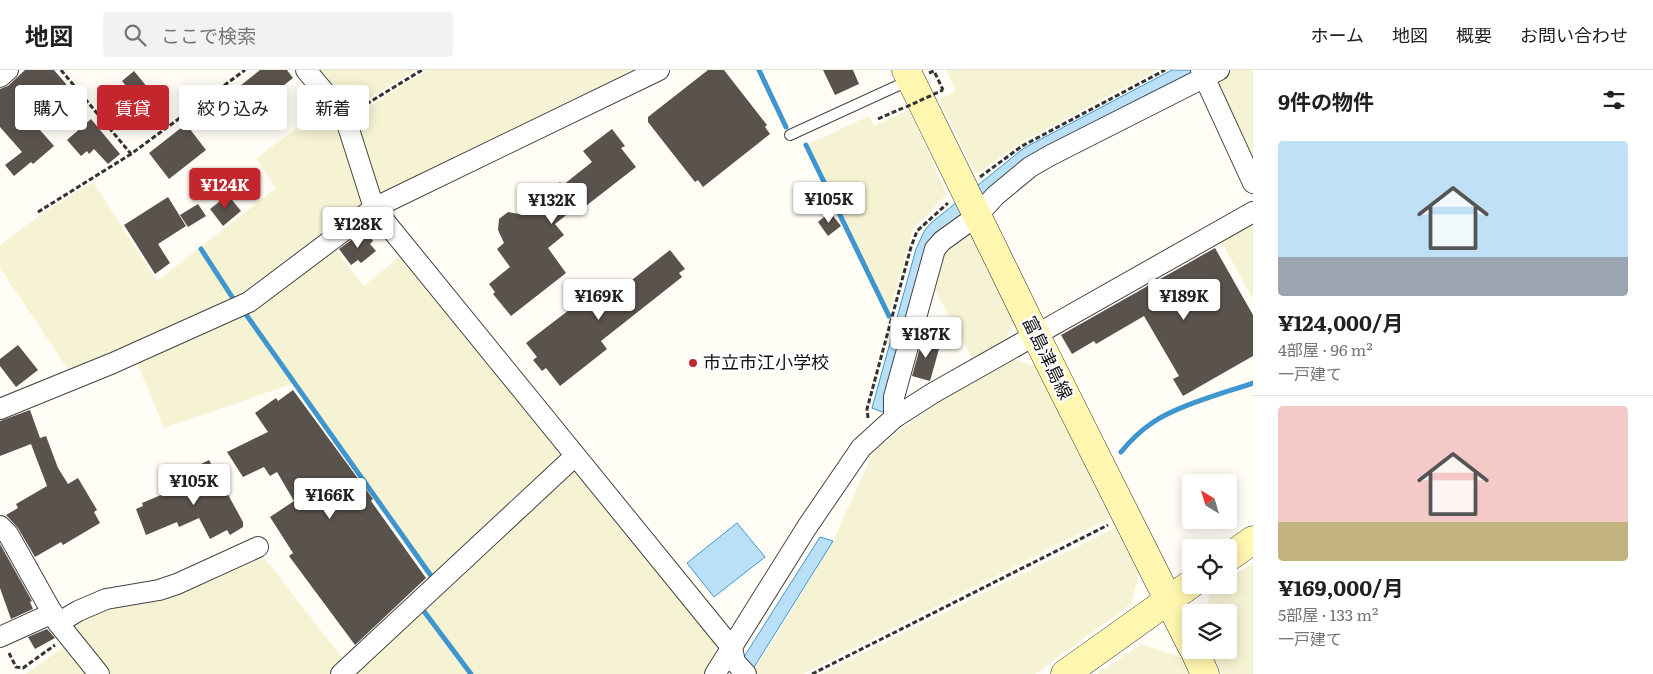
<!DOCTYPE html>
<html lang="ja">
<head>
<meta charset="utf-8">
<style>
  :root { --surface:#fff; --page:#f2f2f2; --text:#202124; --muted:#757577; --line:#e0e0e0; --accent:#c4262e }
  body { margin:0; font-family:Literata,"Noto Sans JP",serif; background:var(--page); color:var(--text); height:100vh; display:flex; flex-direction:column; font-size:19px; white-space:nowrap }
  * { box-sizing:border-box; margin:0 }
  p { font-size:16px; color:var(--muted) }
  .icon { flex:none; width:28px; height:28px; fill:none; stroke:currentColor; stroke-width:2; stroke-linecap:round; stroke-linejoin:round }
  .map { position:relative; flex:1; overflow:hidden }
  .panel { display:flex; flex-direction:column; background:var(--surface); width:400px }
  .panel>* { flex:none }
  .guide { position:absolute; left:15px; top:15px; width:475px; height:45px; display:flex; gap:10px }
  .needle { width:32px; rotate:322deg }
  .buttons { position:absolute; left:1182px; top:404px; display:grid; gap:10px }
  .buttons a { display:grid; place-items:center; width:55px; height:55px; border-radius:5px; background:var(--surface); box-shadow:0 2px 12px #0003; font-size:25px }
  .price { position:absolute; translate:-50% -42px; padding:0 11px; border-radius:5px; background:#fff; color:#222; font-size:16px; line-height:32px; filter:drop-shadow(0 1px 2px #0008) }
  .price::after { content:''; position:absolute; left:50%; top:30px; width:15px; height:11px; margin-left:-8px; background:inherit; clip-path:polygon(0 0,100% 0,50% 100%) }
  .price.active { background:var(--accent); color:#fff }
  ul { padding:0; list-style:none }
  li { display:grid; align-content:center; gap:10px; height:265px; padding:0 25px }
  li+li { border-top:1px solid var(--line) }
  li span { display:grid; place-items:center; height:155px; border-radius:5px; color:#555 }
  li>.icon { margin-inline-start:auto }
  span .icon { width:90px; height:90px; fill:#fffc; stroke-width:1 }
  li b { font-size:21px }
  h2 { display:flex; justify-content:space-between; align-items:center; height:60px; padding:0 25px; font-size:21px }
  .tag { padding:0 18px; border-radius:5px; background:var(--surface); box-shadow:0 2px 12px #0003; font-size:18px; line-height:45px }
  .tag.active { background:var(--accent); color:#fff }
  header { display:flex; align-items:center; gap:30px; box-sizing:border-box; height:70px; padding:0 25px; background:var(--surface); border-bottom:1px solid var(--line) }
  header strong { font-size:24px }
  nav { display:flex; gap:28px; margin-inline-start:auto; font-size:18px }
  .search { width:350px; height:45px; background:var(--page); display:flex; align-items:center; gap:12px; box-sizing:border-box; padding:0 18px; border-radius:5px; color:var(--muted); font-size:19px }
  main { display:flex; flex:1; min-height:0 }
  .map>svg:first-child { display:block }
  .farmland { fill:#f6f3d4 }
  .water { fill:#b9e0f7; stroke:#3f96cf }
  .lines { fill:none; stroke-linecap:round; stroke-linejoin:round }
  .stream { stroke:#3f96cf; stroke-width:5 }
  .building { fill:#5a524d }
  .lane-casing { stroke:#444; stroke-width:12 }
  .street-casing { stroke:#444; stroke-width:22 }
  .secondary-casing { stroke:#333; stroke-width:29 }
  .path { stroke:#333; stroke-width:3; stroke-dasharray:5 2.5; stroke-linecap:butt }
  .lane { stroke:#fff; stroke-width:10 }
  .street { stroke:#fff; stroke-width:20 }
  .secondary { stroke:#fff6b0; stroke-width:28 }
  .path-bridge { stroke:#333; stroke-width:3; stroke-dasharray:5 2.5; stroke-linecap:butt }
  .poi-dot { fill:#c4262e; stroke:#fff; stroke-width:2 }
  .labels { text-anchor:middle; stroke-width:5; stroke-linejoin:round; paint-order:stroke }
  .street-label { font-size:18px; fill:#111; stroke:#fff }
  .poi-label { font-size:18px; fill:#111; stroke:#fff; text-anchor:start }
</style>
</head>
<body>
<header>
<strong>地図</strong>
<div class="search"><svg class="icon" aria-label="search" viewBox="0 0 24 24"><circle cx="10" cy="10" r="6"/><path d="M15 15l6 6"/></svg>ここで検索</div>
<nav><a>ホーム</a><a>地図</a><a>概要</a><a>お問い合わせ</a></nav>
</header>
<main>
<div class="map">
<svg width="1253" height="604" viewBox="0 0 1253 604">
  <rect width="100%" height="100%" fill="#fffdf5"/>
  <!-- farmland -->
  <g class="farmland">
    <path d="M316 0H416L349 40Z"/>
    <path d="M427 0H643L382 128 377 121 353 47Z"/>
    <path d="M946 0H1158L1020 73 983 100 975 103 939 30 956 21Z"/>
    <path d="M1228 0H1253V104L1209 10Z"/>
    <path d="M326 37 338 52 365 130 364 140 247 230 73 307 0 198V175L43 143 93 112 157 211 276 118 256 88Z"/>
    <path d="M909 40 947 124 913 159 889 246 806 75 869 46 874 56Z"/>
    <path d="M1253 148V229L1218 166Z"/>
    <path d="M967 158 1014 250 1005 272 974 291 931 213 939 183Z"/>
    <path d="M331 174 364 216 403 184 566 387 436 513 295 313 164 358 135 288Z"/>
    <path d="M1014 289 1036 296 1110 448 803 604H753L751 602 767 581 833 471 873 383 905 356 947 326Z"/>
    <path d="M575 396 713 566 716 589 704 604H345Z"/>
    <path d="M1115 458 1139 504 1131 534 1035 604H821Z"/>
    <path d="M259 481 347 594 336 604H111L70 553Z"/>
    <path d="M1253 493V604H1222L1211 580H1229V542H1206L1211 521 1220 515H1229V509Z"/>
    <path d="M1141 574 1180 587 1189 604H1097Z"/>
    <path d="M66 575 90 604H26Z"/>
  </g>
  <!-- water -->
  <g class="water">
    <path d="M1172 0H1204L1047 80 941 165 885 343 872 338 916 179 925 160 931 153 1024 78Z"/>
    <path d="M737 453 765 487 714 527 687 493Z"/>
    <path d="M820 467 833 471 751 602 742 590Z"/>
  </g>
  <g class="lines">
    <!-- stream -->
    <g class="stream">
      <path d="M759 0 786 57"/>
      <path d="M806 75 889 246"/>
      <path d="M201 179 236 233"/>
      <path d="M245 243 434 510"/>
      <path d="M1121 382C1130 371 1140 361 1152 353 1176 336 1224 323 1253 313"/>
      <path d="M420 536 471 604"/>
    </g>
  </g>
  <!-- building -->
  <g class="building">
    <path d="M25 0H54L66 14V19L58 27 53 20 26 44 54 76 33 94 31 92 14 106 5 95 22 82 0 57V19L8 16Z"/>
    <path d="M260 0H287L293 8 251 41 235 20Z"/>
    <path d="M708 0H724L767 55 765 57 770 64 703 117 698 110 695 112 648 52V47Z"/>
    <path d="M823 0H853L859 14 835 25Z"/>
    <path d="M134 1 148 18 136 28 122 11Z"/>
    <path d="M91 49 120 84 108 94 94 79 89 84 87 81 81 86 67 70Z"/>
    <path d="M186 54 206 80 169 109 149 83Z"/>
    <path d="M612 59 625 76 621 78 636 97 582 139 579 135 555 154 564 165 548 178 566 203 511 246 493 224 495 222 489 214 510 197 497 179 504 173 498 160 499 149 508 142 519 144 560 112 563 115 592 92 583 81Z"/>
    <path d="M228 125 241 141 223 156 210 139Z"/>
    <path d="M168 127 186 156 158 174 170 193 155 204 124 155Z"/>
    <path d="M198 134 206 146 188 157 180 145Z"/>
    <path d="M830 142 841 156 828 166 818 152Z"/>
    <path d="M365 160 373 171 370 174 376 181 361 193 358 190 351 195 339 179Z"/>
    <path d="M1215 178 1253 245V286L1183 326 1173 309 1179 306 1144 246 1096 274 1094 271 1072 284 1061 265Z"/>
    <path d="M670 180 685 199 679 203 682 207 601 271 607 279 560 316 546 298 542 301 533 290 537 287 526 273 586 227 595 239Z"/>
    <path d="M923 267 941 272 930 311 912 306Z"/>
    <path d="M18 275 38 300 16 317 0 296V289Z"/>
    <path d="M293 320 373 429 371 431 426 508 355 575 289 486 293 483 270 447 294 431 277 402 270 406 264 397 243 407 227 382 268 362 255 343 276 328 278 331Z"/>
    <path d="M30 340 40 368 46 366 58 398 68 414 78 408 97 440 94 442 100 453 63 475 61 472 35 487 18 458 6 445 18 438 16 434 47 416 31 374 0 386V351Z"/>
    <path d="M209 390 243 452V457L230 465 227 460 210 469 199 448 179 457 177 452 146 465 136 439 143 436 142 433 199 409 193 398Z"/>
    <path d="M0 474 32 531 30 532 33 539 11 549 0 518Z"/>
    <path d="M47 559 55 568 35 579 28 567Z"/>
  </g>
  <g class="lines">
    <!-- lane casing -->
    <g class="lane-casing">
      <path id="lane" d="M790 65 910 10"/>
    </g>
    <!-- street casing -->
    <g class="street-casing">
      <g id="street">
        <path d="M306 0 345 47 374 138 732 578 735 592 746 604"/>
        <path d="M1201 0 1253 113"/>
        <path d="M0 7 8 0"/>
        <path d="M0 339 113 293 249 232 374 138 659 0"/>
        <path d="M894 348V327L935 179 942 171 978 145 995 126 1030 97 1051 85 1219 0"/>
        <path d="M0 456 8 464 58 553 99 604"/>
        <path d="M58 553 78 541 106 529 159 520 177 514 258 477"/>
        <path d="M0 567 53 543"/>
        <path d="M341 604 575 386"/>
        <path d="M715 604 807 457 861 378 894 348 933 323 1253 142"/>
      </g>
    </g>
    <!-- secondary casing -->
    <g class="secondary-casing">
      <g id="secondary">
        <path d="M906 0 1036 266 1191 575"/>
        <path d="M1229 487 1253 470"/>
        <path d="M1194 580 1205 604"/>
        <path d="M1065 604 1191 514"/>
      </g>
    </g>
    <!-- path -->
    <g class="path">
      <path d="M61 0 131 84 245 0"/>
      <path d="M929 3 934 1 943 20"/>
      <path d="M360 38 422 0"/>
      <path d="M878 49 903 38"/>
      <path d="M980 107 1022 76 1165 0"/>
      <path d="M38 142 131 84"/>
      <path d="M868 348 867 339 911 177 917 161 948 133"/>
      <path d="M9 583 16 597 23 598 55 575"/>
      <path d="M812 604 1108 455"/>
    </g>
    <!-- lane -->
    <use href="#lane" class="lane"/>
    <!-- street -->
    <use href="#street" class="street"/>
    <!-- secondary -->
    <use href="#secondary" class="secondary"/>
    <!-- path-bridge -->
    <path class="path-bridge" d="M906 37 943 20"/>
  </g>
  <!-- markers -->
  <circle class="poi-dot" cx="693" cy="293" r="5"/>
  <g class="labels">
    <!-- street labels -->
    <g class="street-label">
      <text transform="translate(1047 288) rotate(64)" y="6">富島津島線</text>
    </g>
    <!-- poi labels -->
    <g class="poi-label">
      <text x="703" y="299">市立市江小学校</text>
    </g>
  </g>
</svg>
<div class="buttons">
<a><svg class="needle" viewBox="-14 -14 28 28"><path d="M0-13l5 13h-10z" fill="#e53935"/><path d="M0 13l5-13h-10z" fill="#757577"/></svg></a>
<a><svg class="icon" aria-label="locate" viewBox="0 0 24 24"><circle cx="12" cy="12" r="6"/><path d="M12 2v4M12 18v4M2 12h4M18 12h4"/></svg></a>
<a><svg class="icon" aria-label="layers" viewBox="0 0 24 24"><path d="M12 4l9 5-9 5-9-5zM3 14l9 5 9-5"/></svg></a>
</div>
<b class="price active" style="left:225px;top:140px">¥124K</b>
<b class="price" style="left:829px;top:154px">¥105K</b>
<b class="price" style="left:552px;top:155px">¥132K</b>
<b class="price" style="left:358px;top:179px">¥128K</b>
<b class="price" style="left:599px;top:251px">¥169K</b>
<b class="price" style="left:1184px;top:251px">¥189K</b>
<b class="price" style="left:926px;top:289px">¥187K</b>
<b class="price" style="left:194px;top:436px">¥105K</b>
<b class="price" style="left:330px;top:450px">¥166K</b>
<div class="guide">
<a class="tag">購入</a>
<a class="tag active">賃貸</a>
<a class="tag">絞り込み</a>
<a class="tag">新着</a>
</div>
</div>
<section class="panel">
<h2>9件の物件<svg class="icon" aria-label="filters" viewBox="0 0 24 24"><path d="M4 7h16M4 17h16"/><circle cx="9" cy="7" r="2"/><circle cx="15" cy="17" r="2"/></svg></h2>
<ul>
<li><span style="background:linear-gradient(#bfe0f5 75%,#9aa5b1 0)"><svg class="icon" aria-label="home" viewBox="0 0 24 24"><path d="M3 11l9-7 9 7M6 9v11h12V9"/></svg></span><div><b>¥124,000/月</b><p>4部屋 · 96 m²</p><p>一戸建て</p></div></li>
<li><span style="background:linear-gradient(#f6c9c9 75%,#c2b280 0)"><svg class="icon" aria-label="home" viewBox="0 0 24 24"><path d="M3 11l9-7 9 7M6 9v11h12V9"/></svg></span><div><b>¥169,000/月</b><p>5部屋 · 133 m²</p><p>一戸建て</p></div></li>
</ul>
</section>
</main>
</body>
</html>
